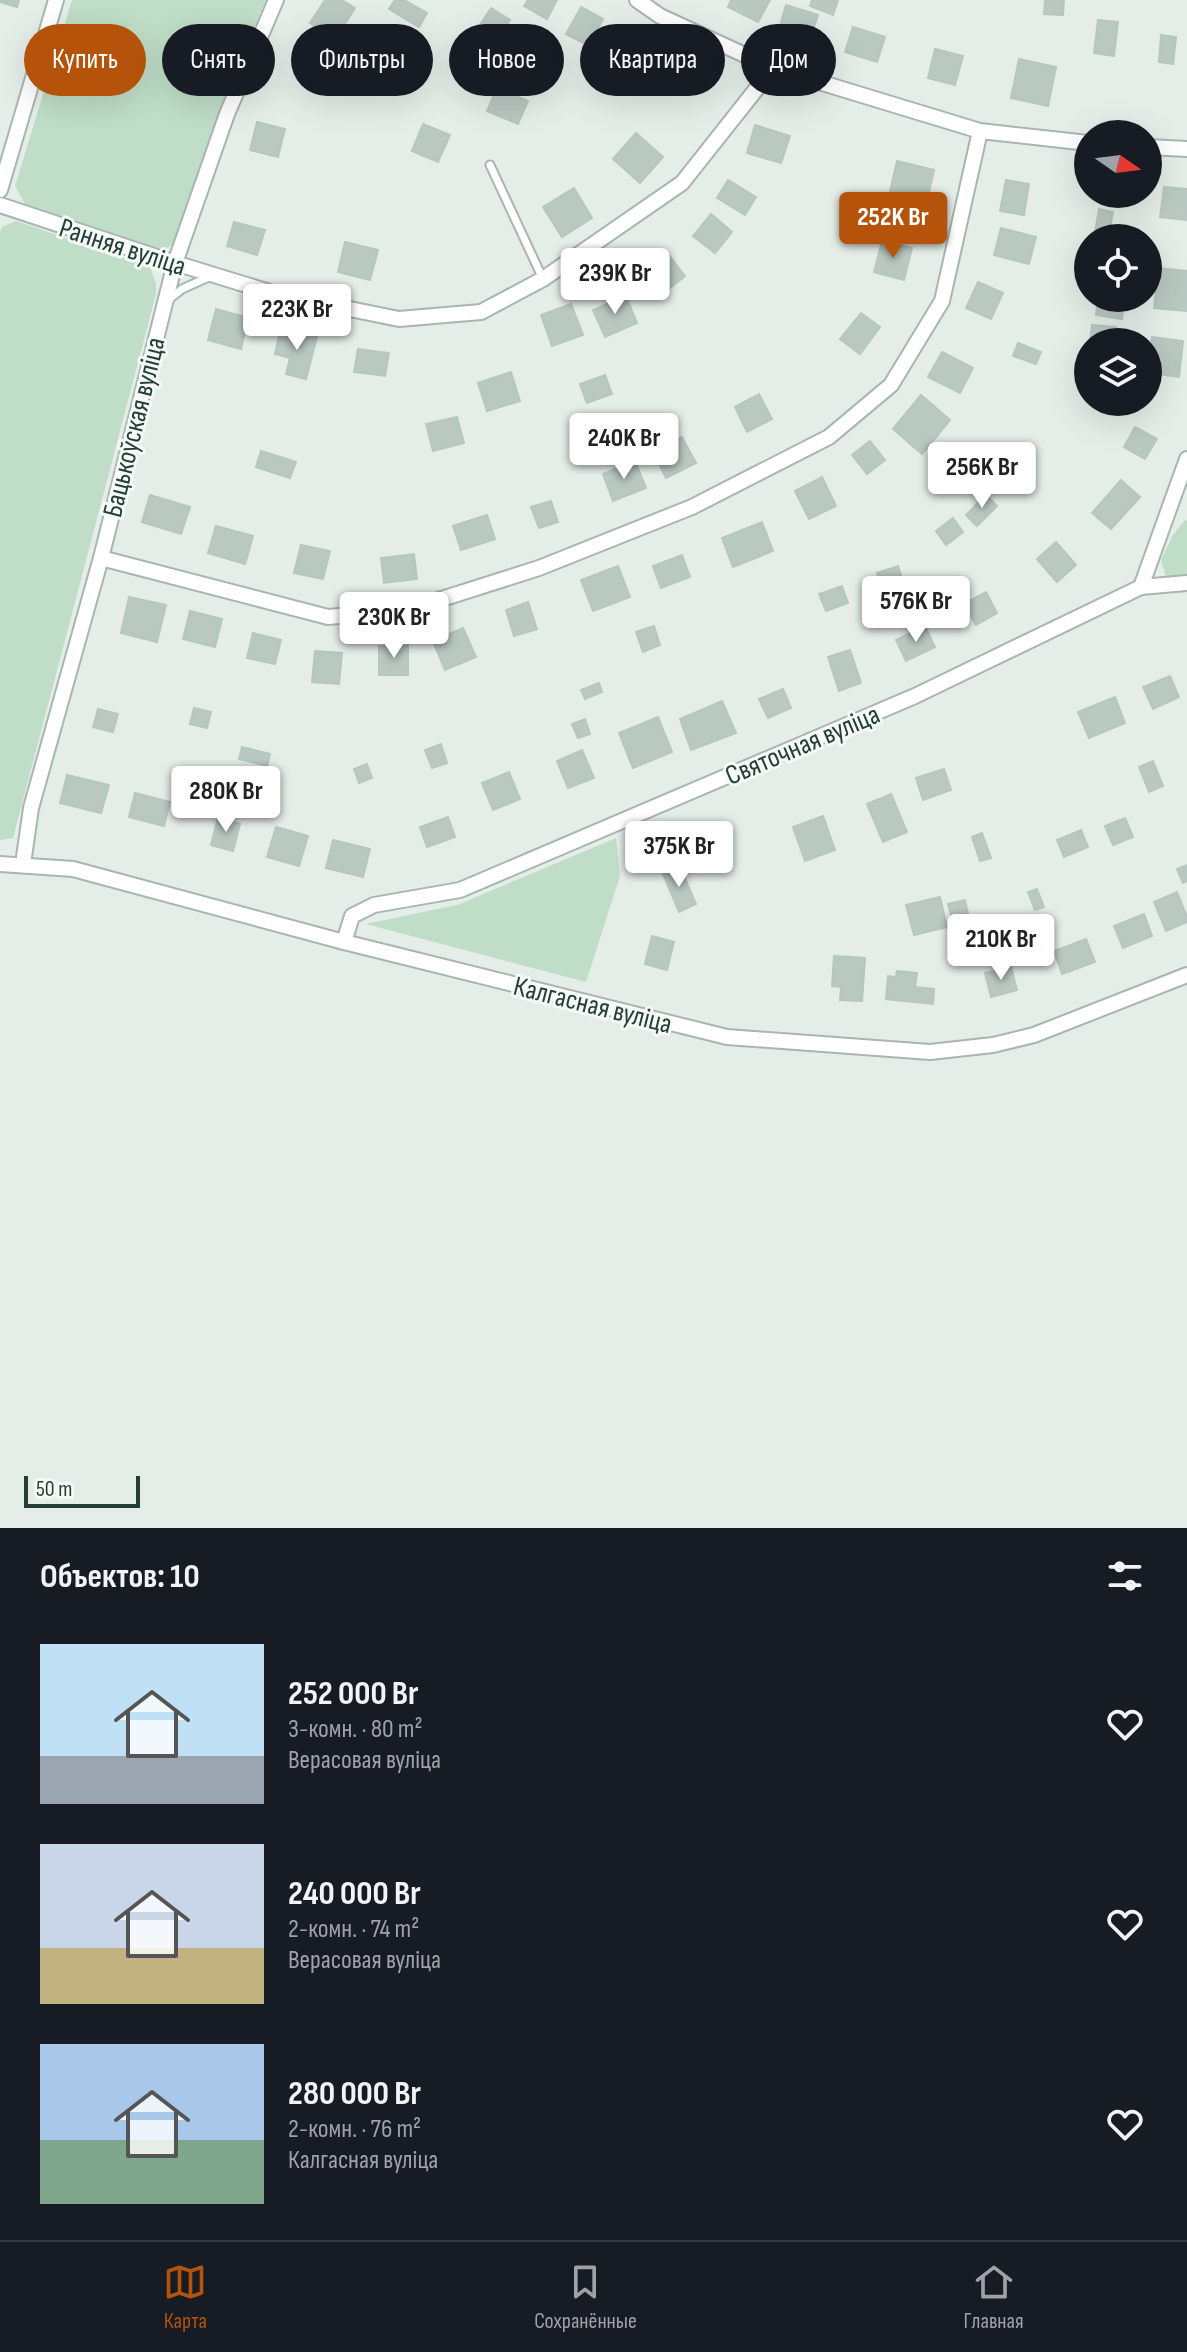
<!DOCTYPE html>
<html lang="ru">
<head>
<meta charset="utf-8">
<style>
  :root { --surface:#171b24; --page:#242831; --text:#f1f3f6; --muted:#9ea1a6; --line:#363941; --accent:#b45309 }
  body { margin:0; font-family:"Sofia Sans Condensed",sans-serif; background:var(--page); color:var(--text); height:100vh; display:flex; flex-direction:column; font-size:30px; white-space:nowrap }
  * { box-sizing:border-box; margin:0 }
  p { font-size:26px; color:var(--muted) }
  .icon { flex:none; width:44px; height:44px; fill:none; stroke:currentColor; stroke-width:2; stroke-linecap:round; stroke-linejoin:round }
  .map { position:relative; height:1528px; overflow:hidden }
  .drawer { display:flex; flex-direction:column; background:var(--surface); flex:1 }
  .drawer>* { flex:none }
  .hud { position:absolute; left:24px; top:24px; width:1140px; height:72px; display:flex; gap:16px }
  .needle { width:52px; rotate:104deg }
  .tools { position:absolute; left:1074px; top:120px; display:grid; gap:16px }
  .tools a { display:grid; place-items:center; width:88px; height:88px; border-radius:50%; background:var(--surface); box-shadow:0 8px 32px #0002; font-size:40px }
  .scale { position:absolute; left:24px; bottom:20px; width:116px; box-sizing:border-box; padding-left:8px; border:4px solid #253e37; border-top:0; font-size:22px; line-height:28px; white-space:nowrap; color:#253e37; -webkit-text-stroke:6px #f5faf7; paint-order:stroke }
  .price { position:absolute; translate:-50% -68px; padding:0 18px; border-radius:8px; background:#fff; color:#222; font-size:26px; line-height:52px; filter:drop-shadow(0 2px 4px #0008) }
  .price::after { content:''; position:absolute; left:50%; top:48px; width:24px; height:18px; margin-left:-12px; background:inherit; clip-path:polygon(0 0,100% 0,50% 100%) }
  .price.current { background:var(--accent); color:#fff }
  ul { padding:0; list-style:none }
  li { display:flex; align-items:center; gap:24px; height:200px; padding:0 40px }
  li span { display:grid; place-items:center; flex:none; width:224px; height:160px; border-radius:0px; color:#555 }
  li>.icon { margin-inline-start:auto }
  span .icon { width:96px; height:96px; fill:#fffc; stroke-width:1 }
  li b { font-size:34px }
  h2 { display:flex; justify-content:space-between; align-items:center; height:96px; padding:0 40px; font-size:34px }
  .chip { padding:0 28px; border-radius:36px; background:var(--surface); box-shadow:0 8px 32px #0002; font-size:28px; line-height:72px }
  .chip.current { background:var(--accent); color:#fff }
  .tabs { display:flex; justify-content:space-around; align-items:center; height:112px; border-top:2px solid var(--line); background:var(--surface); font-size:22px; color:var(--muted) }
  .tabs a { display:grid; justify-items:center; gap:4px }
  .tabs .current { color:var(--accent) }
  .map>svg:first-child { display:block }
  .green { fill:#bfddc7 }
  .building { fill:#bac8c2; stroke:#b7c6c0; stroke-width:2 }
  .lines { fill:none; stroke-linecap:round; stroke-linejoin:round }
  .service-casing { stroke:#a8b5b0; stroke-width:11 }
  .minor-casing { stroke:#a8b5b0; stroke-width:18 }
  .service { stroke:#fff; stroke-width:7 }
  .minor { stroke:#fff; stroke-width:14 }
  .labels { text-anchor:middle; stroke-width:6; stroke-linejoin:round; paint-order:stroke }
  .street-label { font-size:28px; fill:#253e37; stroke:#f5faf7 }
</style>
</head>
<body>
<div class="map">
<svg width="1187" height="1528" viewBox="0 0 1187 1528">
  <rect width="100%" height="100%" fill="#e5ede9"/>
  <!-- green -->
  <g class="green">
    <path d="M72 0H266L250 36 172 245 164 250 25 204 15 186Z"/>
    <path d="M16 221 150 267 156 284V294L13 838 0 840V232L2 227Z"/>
    <path d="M1185 520 1187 521V575L1166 577 1161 560 1173 535Z"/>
    <path d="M616 838 620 876 586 982 366 924 457 905Z"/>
  </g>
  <!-- building -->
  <g class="building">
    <path d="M0 0H19L17 7 0 2Z"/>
    <path d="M325 0H342L355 8 335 39 310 23Z"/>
    <path d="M395 0H404L427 13 419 27 389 9Z"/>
    <path d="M528 0H557L547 19 524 6Z"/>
    <path d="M731 0H770L758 22 728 7Z"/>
    <path d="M812 0H838L833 15 810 6Z"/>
    <path d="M1045 0H1064L1063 15 1044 14Z"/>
    <path d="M786 5 818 15 810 39 779 29Z"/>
    <path d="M581 7 603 19 589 46 566 34Z"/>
    <path d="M491 8 510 20 499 37 480 25Z"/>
    <path d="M1098 20 1118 22 1114 56 1094 53Z"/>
    <path d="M853 27 885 37 877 62 845 52Z"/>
    <path d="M1161 35 1176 37 1173 64 1159 62Z"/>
    <path d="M935 49 963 56 955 85 928 78Z"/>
    <path d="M1019 59 1056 67 1048 106 1011 98Z"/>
    <path d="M497 88 528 101 518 124 487 111Z"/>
    <path d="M257 122 285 129 278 157 250 150Z"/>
    <path d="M423 124 450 135 438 162 412 151Z"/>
    <path d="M755 125 790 136 781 163 747 153Z"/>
    <path d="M636 133 663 157 640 183 613 159Z"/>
    <path d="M897 161 934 170 926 205 889 196Z"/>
    <path d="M728 180 756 197 745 215 717 198Z"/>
    <path d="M1006 180 1029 184 1024 215 1000 211Z"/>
    <path d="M1164 187 1187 189V220L1160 217Z"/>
    <path d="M574 188 592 218 562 237 543 207Z"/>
    <path d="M1099 209 1113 212 1109 234 1095 232Z"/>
    <path d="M711 214 732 232 715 253 693 236Z"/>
    <path d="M234 222 265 230 257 255 227 246Z"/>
    <path d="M1001 228 1036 237 1029 264 994 255Z"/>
    <path d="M882 241 912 248 904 280 874 272Z"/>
    <path d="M345 242 378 250 370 280 338 272Z"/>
    <path d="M664 249 685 276 665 292 643 265Z"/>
    <path d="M1158 268 1187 271V311L1154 308Z"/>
    <path d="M978 282 1003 293 991 319 966 308Z"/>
    <path d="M626 296 637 323 605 337 593 310Z"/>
    <path d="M1098 298H1125L1122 319 1096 315Z"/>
    <path d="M571 304 583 335 552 346 541 315Z"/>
    <path d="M216 309 248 318 241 349 208 340Z"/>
    <path d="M861 313 880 327 860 354 840 339Z"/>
    <path d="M1092 325 1116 327 1114 342H1090Z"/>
    <path d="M303 329 318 333 306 379 286 374 290 358 275 354 280 332 301 338Z"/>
    <path d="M1152 337 1183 341 1179 377 1148 373Z"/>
    <path d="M1018 343 1041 352 1036 364 1013 356Z"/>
    <path d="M358 349 389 353 385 376 354 372Z"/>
    <path d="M942 352 973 368 960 393 928 377Z"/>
    <path d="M511 372 520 401 487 411 478 383Z"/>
    <path d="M605 375 612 394 587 403 580 384Z"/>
    <path d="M759 394 772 419 747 432 735 407Z"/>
    <path d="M921 395 950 420 922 454 893 429Z"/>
    <path d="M457 417 464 443 433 451 426 424Z"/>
    <path d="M1135 427 1157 439 1145 459 1124 447Z"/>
    <path d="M682 437 696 463 666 478 653 452Z"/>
    <path d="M870 441 885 460 867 474 852 455Z"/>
    <path d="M261 451 296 462 290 478 256 467Z"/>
    <path d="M635 461 646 488 613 501 603 474Z"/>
    <path d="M822 477 836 506 809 519 795 491Z"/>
    <path d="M1121 480 1140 497 1111 529 1092 513Z"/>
    <path d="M150 495 190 507 181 534 142 522Z"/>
    <path d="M986 495 997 506 977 526 966 515Z"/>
    <path d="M551 501 558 522 539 528 531 507Z"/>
    <path d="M487 515 495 539 461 550 453 526Z"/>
    <path d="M953 518 963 532 946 545 936 531Z"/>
    <path d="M762 522 773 551 733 567 722 538Z"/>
    <path d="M216 526 253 536 245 564 208 553Z"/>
    <path d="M1056 542 1076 565 1057 582 1037 559Z"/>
    <path d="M301 545 330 551 323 579 294 573Z"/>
    <path d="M414 554 417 579 384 583 381 558Z"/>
    <path d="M682 555 690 577 661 588 653 566Z"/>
    <path d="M618 566 630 597 593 611 581 580Z"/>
    <path d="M898 566 902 579 882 587 877 573Z"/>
    <path d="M842 586 848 603 826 611 819 594Z"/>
    <path d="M986 592 997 613 976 625 964 604Z"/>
    <path d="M129 597 166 605 157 642 121 633Z"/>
    <path d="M528 602 537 629 514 636 506 610Z"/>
    <path d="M190 611 222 619 215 647 183 639Z"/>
    <path d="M654 626 660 645 643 652 636 632Z"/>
    <path d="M925 626 935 647 906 661 896 640Z"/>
    <path d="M463 628 476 657 445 670 433 641Z"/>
    <path d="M253 633 281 640 275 664 247 658Z"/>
    <path d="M408 645V675H379V646Z"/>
    <path d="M850 650 861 683 839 691 828 657Z"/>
    <path d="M315 651 342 653 339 684 312 682Z"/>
    <path d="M1170 676 1179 697 1153 709 1143 687Z"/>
    <path d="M599 683 602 692 585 699 581 690Z"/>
    <path d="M783 689 791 708 768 718 759 699Z"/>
    <path d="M1115 697 1125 723 1089 738 1078 712Z"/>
    <path d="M722 701 736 733 691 750 680 719Z"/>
    <path d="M194 708 211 712 207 728 190 724Z"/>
    <path d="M98 709 118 714 113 732 93 727Z"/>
    <path d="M658 717 672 752 633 768 619 733Z"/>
    <path d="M585 719 590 734 578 738 572 724Z"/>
    <path d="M441 744 447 763 432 768 425 750Z"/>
    <path d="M242 747 270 754 267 766 239 759Z"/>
    <path d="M582 750 594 778 568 788 557 761Z"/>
    <path d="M1153 761 1163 786 1149 792 1139 767Z"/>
    <path d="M367 764 372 778 359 783 354 769Z"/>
    <path d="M944 769 951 790 923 800 916 778Z"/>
    <path d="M509 772 520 799 493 810 482 783Z"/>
    <path d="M67 775 109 785 101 813 60 803Z"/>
    <path d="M135 793 170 802 164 826 129 817Z"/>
    <path d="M891 794 907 832 883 842 867 804Z"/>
    <path d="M823 816 835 850 805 861 793 827Z"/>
    <path d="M448 817 455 837 427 847 420 827Z"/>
    <path d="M218 818 240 824 233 851 211 845Z"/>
    <path d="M1125 818 1133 837 1113 845 1105 826Z"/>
    <path d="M276 827 308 836 299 866 267 857Z"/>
    <path d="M1081 830 1088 847 1064 857 1057 840Z"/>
    <path d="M982 833 991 858 980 861 972 837Z"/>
    <path d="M333 840 370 849 363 877 326 868Z"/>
    <path d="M1187 865V881L1183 883 1177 869Z"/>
    <path d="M680 867 696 904 679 912 663 874Z"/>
    <path d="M1037 889 1044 907 1035 910 1028 892Z"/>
    <path d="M1177 892 1187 917V922L1166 931 1154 902Z"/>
    <path d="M940 897 947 927 914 935 906 905Z"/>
    <path d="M965 900 969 918 953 922 948 904Z"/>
    <path d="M1144 914 1152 936 1123 948 1114 926Z"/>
    <path d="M652 936 674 942 667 970 645 964Z"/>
    <path d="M1086 939 1095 962 1062 974 1054 951Z"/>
    <path d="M834 956 865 958 862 1001 840 1000 841 987 832 986Z"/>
    <path d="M1011 967 1017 990 991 997 985 973Z"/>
    <path d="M897 971 917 973 915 987 934 989 933 1004 886 999 888 976 896 977Z"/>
  </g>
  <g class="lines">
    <!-- service casing -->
    <g class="service-casing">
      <g id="service">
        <path d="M490 165 543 279"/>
        <path d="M167 301 182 289 211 276"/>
      </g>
    </g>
    <!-- minor casing -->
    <g class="minor-casing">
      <g id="minor">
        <path d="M637 0 660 16 773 68 980 131 1088 143"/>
        <path d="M1148 147 1187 149"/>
        <path d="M0 190 56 0"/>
        <path d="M0 205 175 263 276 294 399 319 481 312 543 279 682 183 773 68"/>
        <path d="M101 558 328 617 407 610 539 568 692 507 829 437 891 385 942 301 980 131"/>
        <path d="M1141 587 1187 583"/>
        <path d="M0 864 73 869 344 942 727 1037 930 1052 993 1045 1034 1035 1187 975"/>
        <path d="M23 864 31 808 101 558 175 263 227 114 276 0"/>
        <path d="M344 942 352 916 374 905 460 890 915 696 1141 587 1187 459"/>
      </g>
    </g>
    <!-- service -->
    <use href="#service" class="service"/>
    <!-- minor -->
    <use href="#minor" class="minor"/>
  </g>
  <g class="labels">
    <!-- street labels -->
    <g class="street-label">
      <text transform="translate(123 246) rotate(18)" y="10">Ранняя вуліца</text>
      <text transform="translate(133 427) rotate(-76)" y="10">Бацькоўская вуліца</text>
      <text transform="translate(802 744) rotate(-23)" y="10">Святочная вуліца</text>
      <text transform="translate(593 1004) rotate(14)" y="10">Калгасная вуліца</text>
    </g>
  </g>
</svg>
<div class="tools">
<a><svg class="needle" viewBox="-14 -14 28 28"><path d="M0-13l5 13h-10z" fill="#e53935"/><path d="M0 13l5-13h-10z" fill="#9ea1a6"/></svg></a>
<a><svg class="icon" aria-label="locate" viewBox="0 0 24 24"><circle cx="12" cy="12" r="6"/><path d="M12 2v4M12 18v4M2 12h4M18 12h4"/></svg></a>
<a><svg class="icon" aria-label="layers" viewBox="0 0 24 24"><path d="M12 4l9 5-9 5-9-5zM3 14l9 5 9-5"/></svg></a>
</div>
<div class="scale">50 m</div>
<b class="price current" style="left:893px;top:260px">252K Br</b>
<b class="price" style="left:615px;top:316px">239K Br</b>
<b class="price" style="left:297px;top:352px">223K Br</b>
<b class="price" style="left:624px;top:481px">240K Br</b>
<b class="price" style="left:982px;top:510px">256K Br</b>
<b class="price" style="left:916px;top:644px">576K Br</b>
<b class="price" style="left:394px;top:660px">230K Br</b>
<b class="price" style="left:226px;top:834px">280K Br</b>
<b class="price" style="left:679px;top:889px">375K Br</b>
<b class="price" style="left:1001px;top:982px">210K Br</b>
<div class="hud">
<a class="chip current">Купить</a>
<a class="chip">Снять</a>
<a class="chip">Фильтры</a>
<a class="chip">Новое</a>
<a class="chip">Квартира</a>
<a class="chip">Дом</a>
</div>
</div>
<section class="drawer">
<h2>Объектов: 10<svg class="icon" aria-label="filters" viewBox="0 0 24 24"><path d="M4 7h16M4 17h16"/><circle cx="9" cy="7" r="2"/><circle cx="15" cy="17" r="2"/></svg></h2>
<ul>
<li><span style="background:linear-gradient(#bfe0f5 70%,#9aa5b1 0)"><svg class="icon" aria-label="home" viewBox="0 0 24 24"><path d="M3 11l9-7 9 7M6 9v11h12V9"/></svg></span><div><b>252 000 Br</b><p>3-комн. · 80 m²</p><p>Верасовая вуліца</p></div><svg class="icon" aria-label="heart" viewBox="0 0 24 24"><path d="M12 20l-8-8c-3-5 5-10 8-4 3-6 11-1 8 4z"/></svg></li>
<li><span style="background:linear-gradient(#c9d6e8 65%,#c2b280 0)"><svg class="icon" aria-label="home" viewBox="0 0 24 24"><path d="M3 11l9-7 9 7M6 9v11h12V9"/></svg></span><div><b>240 000 Br</b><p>2-комн. · 74 m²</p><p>Верасовая вуліца</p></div><svg class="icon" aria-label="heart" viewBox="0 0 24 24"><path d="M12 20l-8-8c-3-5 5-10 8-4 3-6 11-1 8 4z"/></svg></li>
<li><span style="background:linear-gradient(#a9c7e8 60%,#7fa58c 0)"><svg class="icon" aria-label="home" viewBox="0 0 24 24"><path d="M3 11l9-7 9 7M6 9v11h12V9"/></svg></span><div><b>280 000 Br</b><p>2-комн. · 76 m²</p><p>Калгасная вуліца</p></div><svg class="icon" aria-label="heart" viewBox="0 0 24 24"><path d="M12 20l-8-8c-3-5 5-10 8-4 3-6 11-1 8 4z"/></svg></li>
</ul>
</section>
<nav class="tabs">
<a class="current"><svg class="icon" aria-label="map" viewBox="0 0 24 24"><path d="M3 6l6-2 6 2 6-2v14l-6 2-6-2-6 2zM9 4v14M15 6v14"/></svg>Карта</a>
<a><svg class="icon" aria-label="saved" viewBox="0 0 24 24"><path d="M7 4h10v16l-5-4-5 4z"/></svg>Сохранённые</a>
<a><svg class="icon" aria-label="home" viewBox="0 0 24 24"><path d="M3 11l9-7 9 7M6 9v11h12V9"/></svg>Главная</a>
</nav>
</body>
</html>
